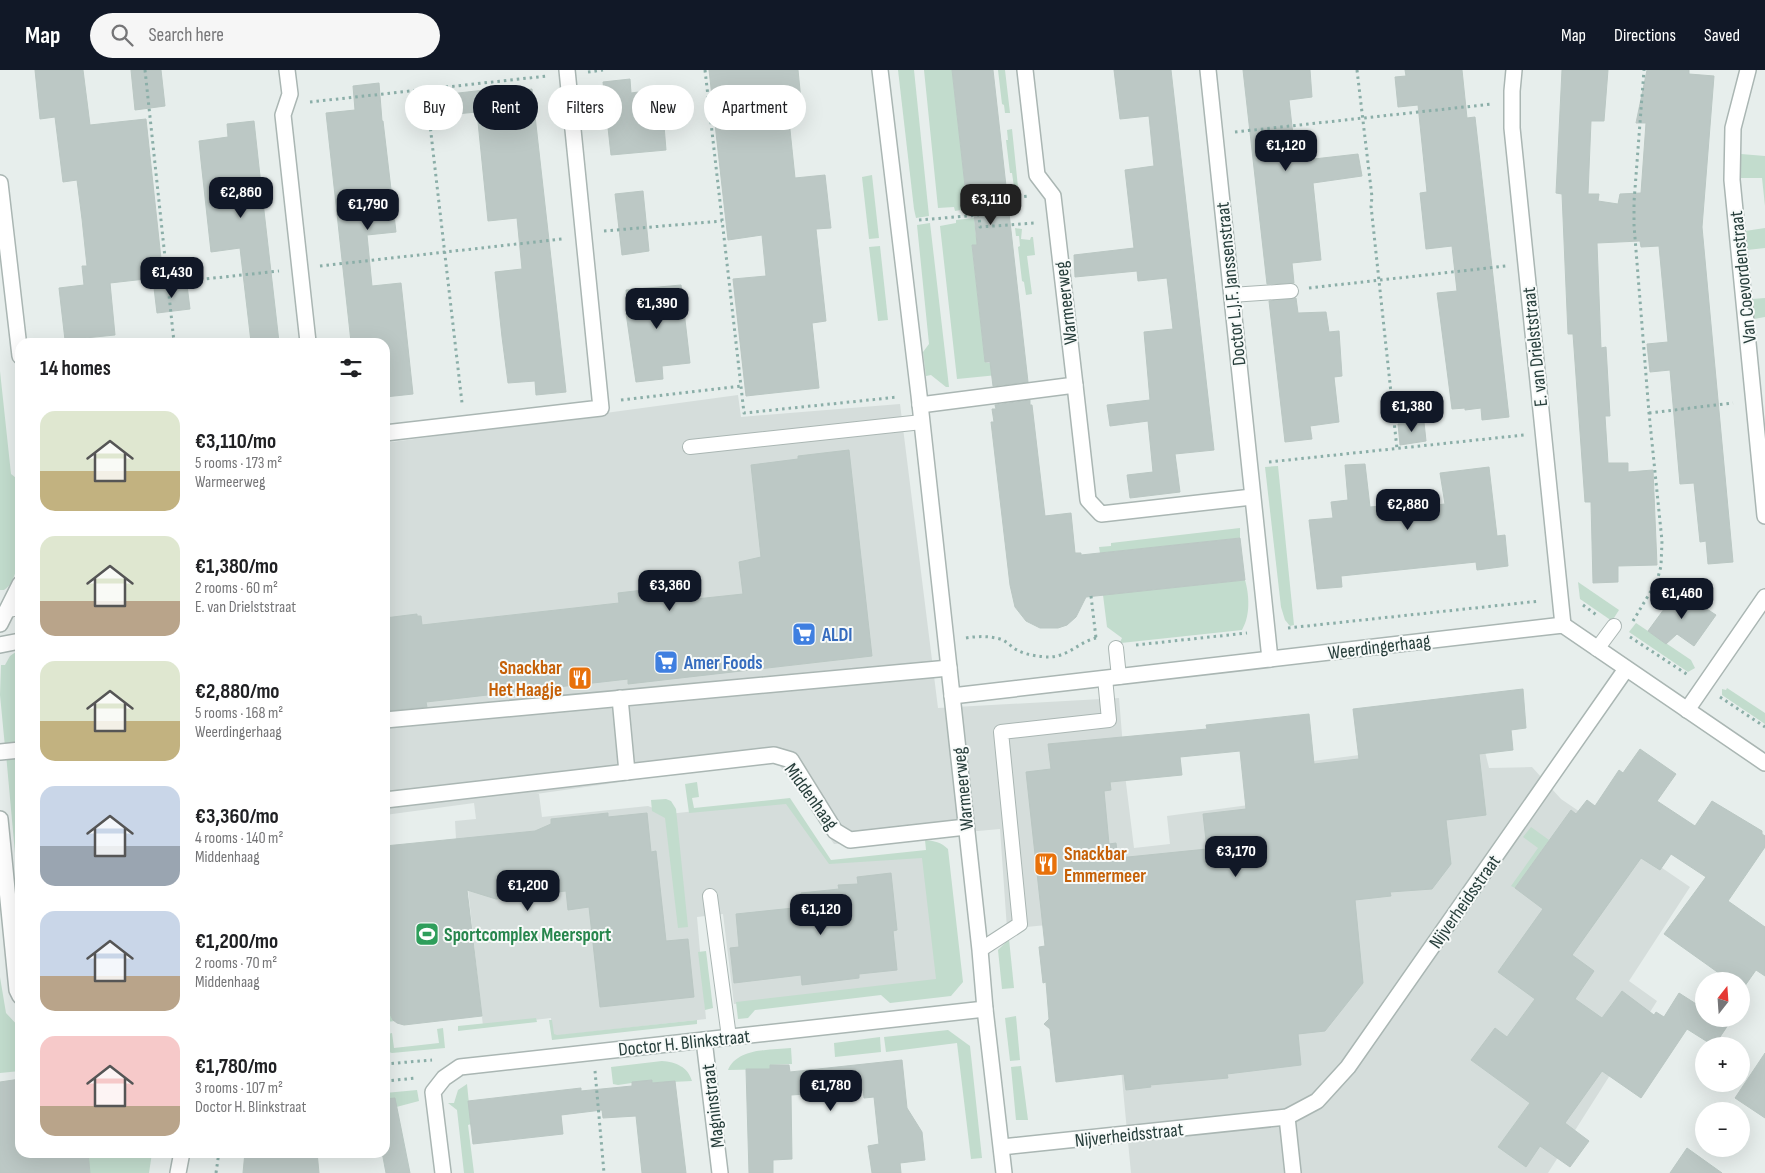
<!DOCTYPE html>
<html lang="en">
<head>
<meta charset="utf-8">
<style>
  :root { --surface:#fff; --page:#f6f6f6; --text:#202124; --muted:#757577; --accent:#111827 }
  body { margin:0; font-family:"Sofia Sans Condensed",sans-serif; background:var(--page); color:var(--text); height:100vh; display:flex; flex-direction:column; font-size:19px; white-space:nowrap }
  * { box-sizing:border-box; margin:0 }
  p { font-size:16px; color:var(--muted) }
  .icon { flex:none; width:28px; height:28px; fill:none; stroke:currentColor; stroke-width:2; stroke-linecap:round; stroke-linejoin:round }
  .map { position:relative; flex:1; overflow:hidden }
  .panel { position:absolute; left:15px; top:268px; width:375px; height:820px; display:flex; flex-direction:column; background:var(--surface); border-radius:15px; box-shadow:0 5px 20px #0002 }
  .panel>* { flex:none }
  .banner { position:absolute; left:405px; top:15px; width:475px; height:45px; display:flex; gap:10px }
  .needle { width:32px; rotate:17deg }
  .buttons { position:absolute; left:1695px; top:902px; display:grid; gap:10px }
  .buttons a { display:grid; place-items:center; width:55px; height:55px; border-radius:50%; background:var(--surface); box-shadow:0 5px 20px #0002; font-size:25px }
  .price { position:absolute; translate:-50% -42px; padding:0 11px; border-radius:10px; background:var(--accent); color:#fff; font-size:16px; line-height:32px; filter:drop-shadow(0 1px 2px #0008) }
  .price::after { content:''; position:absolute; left:50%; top:30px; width:15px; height:11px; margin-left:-8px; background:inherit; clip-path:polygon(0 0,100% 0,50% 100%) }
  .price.active { background:#222; color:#fff }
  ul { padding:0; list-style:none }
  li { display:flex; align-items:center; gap:15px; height:125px; padding:0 25px }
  li span { display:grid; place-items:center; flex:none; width:140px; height:100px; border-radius:15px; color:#555 }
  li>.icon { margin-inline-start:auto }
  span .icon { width:60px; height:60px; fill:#fffc; stroke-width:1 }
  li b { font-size:21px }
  h2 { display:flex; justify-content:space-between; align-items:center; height:60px; padding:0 25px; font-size:21px }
  .pill { padding:0 18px; border-radius:22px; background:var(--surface); box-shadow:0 5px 20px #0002; font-size:18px; line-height:45px }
  .pill.active { background:var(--accent); color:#fff }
  header { display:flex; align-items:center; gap:30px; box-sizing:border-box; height:70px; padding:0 25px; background:var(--accent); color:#fff }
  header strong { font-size:24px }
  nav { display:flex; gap:28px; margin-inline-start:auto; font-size:18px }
  .search { width:350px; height:45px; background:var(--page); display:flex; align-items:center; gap:12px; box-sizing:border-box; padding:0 18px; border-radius:28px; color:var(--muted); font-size:19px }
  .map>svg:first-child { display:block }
  .built { fill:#d5dddb }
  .green { fill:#c2dccd }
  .building { fill:#bcc8c5; stroke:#bac7c3; fill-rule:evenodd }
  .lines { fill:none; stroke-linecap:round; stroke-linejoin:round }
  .lane-casing { stroke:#aab6b3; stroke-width:16 }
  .street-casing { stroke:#aab6b3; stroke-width:18 }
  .path { stroke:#8baea8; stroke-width:3; stroke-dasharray:2.5 4; stroke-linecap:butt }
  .lane { stroke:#fff; stroke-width:14 }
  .street { stroke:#fff; stroke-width:15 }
  .labels { text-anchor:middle; stroke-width:4; stroke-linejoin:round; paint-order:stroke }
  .street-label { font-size:19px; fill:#273e3b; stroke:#f7faf9 }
  .shop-label { font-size:19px; font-weight:bold; fill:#366cbe; stroke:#f7faf9; text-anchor:start }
  .food-label { font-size:19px; font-weight:bold; fill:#c56008; stroke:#f7faf9; text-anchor:end }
  .leisure-label { font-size:19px; font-weight:bold; fill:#27864d; stroke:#f7faf9; text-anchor:start }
</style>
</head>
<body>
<header>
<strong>Map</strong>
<div class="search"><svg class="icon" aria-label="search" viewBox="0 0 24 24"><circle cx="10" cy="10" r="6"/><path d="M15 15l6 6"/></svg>Search here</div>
<nav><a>Map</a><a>Directions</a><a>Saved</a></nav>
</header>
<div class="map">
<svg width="1765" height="1103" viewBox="0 0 1765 1103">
  <rect width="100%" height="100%" fill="#e7eeec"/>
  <!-- built -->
  <path class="built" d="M738 325 741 347 900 334 938 638 1119 628 1126 713 1134 778 1170 774 1167 746 1271 732 1267 697 1482 669 1489 698 1532 697 1561 729 1690 817 1629 911 1657 931 1548 1103H1131L1118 967 1139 846 1007 859 1000 759 834 774 776 690 536 724H539L542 747 648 736 668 744 789 731 830 792 928 782 940 911 734 934 723 844 697 847 706 949 553 966 551 948 483 956 463 773 456 769 455 751 476 749 474 733 385 745V373Z"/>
  <!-- green -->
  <g class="green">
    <path d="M898 0H914L929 146 916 148 914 139Z"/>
    <path d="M924 0H952L965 116 971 115 973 138 955 141 954 137 938 138Z"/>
    <path d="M998 0H1005L1010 43H1005L1004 35 1002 34Z"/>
    <path d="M1012 59 1018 117H1014L1012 103H1010L1006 70H1008L1007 60Z"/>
    <path d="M1741 84 1765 86V136L1762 108H1741Z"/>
    <path d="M872 105 879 168 869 169 862 107Z"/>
    <path d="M974 148 977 175 972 176 985 292 1027 302 957 309 940 156 956 153V150Z"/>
    <path d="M930 153 949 317H946L931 305 926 306 923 282 929 274 917 155Z"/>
    <path d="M1015 158 1022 159 1021 169 1030 170 1031 167H1033L1035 185 1027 186 1032 224 1026 225 1024 212 1022 211 1018 177 1020 176 1019 166H1016Z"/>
    <path d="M1765 158V178L1747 180 1745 161Z"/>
    <path d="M880 176 888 250 878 251 869 177Z"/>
    <path d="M1765 228V247L1754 249 1752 229Z"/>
    <path d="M0 301 11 404 20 411C20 435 26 508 4 520H0Z"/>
    <path d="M1278 396 1294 555 1290 556 1285 550 1281 537 1265 397Z"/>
    <path d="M1240 458V468L1100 483 1099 477 1111 476V473Z"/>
    <path d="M1245 510C1249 524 1251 545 1242 560L1121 573 1120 572 1122 568 1107 557 1103 525Z"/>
    <path d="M1578 512 1619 540 1612 551 1580 529Z"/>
    <path d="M1636 553 1691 590 1695 598 1688 602 1629 562Z"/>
    <path d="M20 579V675L5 677 0 625 1 595H5L10 586Z"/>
    <path d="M1727 618 1765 643V654L1722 625V619L1726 620Z"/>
    <path d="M20 683V782L15 783 6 684Z"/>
    <path d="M697 712 699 727 692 728 694 738 790 728 831 790 926 780 925 770C934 771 941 772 948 779L963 912 951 926 890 933 881 925 755 940 748 948 738 949 736 932 936 909 922 788 829 794 786 734 689 743 685 714Z"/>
    <path d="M666 729 671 731 676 739 688 857 678 858 665 748 652 741 651 730Z"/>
    <path d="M1531 757 1549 770 1515 818 1511 816 1538 778 1523 767Z"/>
    <path d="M1009 869 1014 918 1002 919 998 880Z"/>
    <path d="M706 881 713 938 705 940 698 882Z"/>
    <path d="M385 896 390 944 395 951 386 952Z"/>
    <path d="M0 907 6 943 20 958V1001L0 1003Z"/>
    <path d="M1016 946 1020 990 1010 991 1005 948Z"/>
    <path d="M536 948 537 952 458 961V956Z"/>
    <path d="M549 950H552L554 964 557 965 697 950V954L552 970Z"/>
    <path d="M443 958 445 978 392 983 389 982 388 964 392 963 394 978 439 973 437 959Z"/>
    <path d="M948 960 970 976 982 1088 971 1089 957 973 886 982 884 967Z"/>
    <path d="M880 967 881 982 835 987 834 973Z"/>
    <path d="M791 978 792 994 770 995V999L728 1000C737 978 771 980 791 978Z"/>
    <path d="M662 991C676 992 688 997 692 1011L652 1013V1010L618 1015 613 1014 611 997Z"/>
    <path d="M1021 996 1028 1050H1016L1011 997Z"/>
    <path d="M467 1014 471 1054 468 1055 474 1103H464L457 1040 448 1033H454L458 1020Z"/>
    <path d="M417 1020 419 1031 385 1040V1023Z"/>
    <path d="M88 1083H152L149 1103H90Z"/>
  </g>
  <!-- building -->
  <g class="building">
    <path d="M35 0H83L90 55 146 49 163 207 110 213 115 265 65 270 59 218 84 215 82 196H87L82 149 77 110 63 112 55 47 40 49Z"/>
    <path d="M131 0H161L165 36 135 40Z"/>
    <path d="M709 0H798L801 30 787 31 795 108 825 105 831 158 816 159 826 251 812 253 819 318 746 326 733 209 766 206 762 165 728 170Z"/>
    <path d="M952 0H993L1028 312 993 316 990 292H985L972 175H977L976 163 971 115 965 116Z"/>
    <path d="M1114 0H1171L1214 380 1175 384 1180 422 1130 428 1127 405 1153 402 1148 351 1110 356 1107 335 1150 330 1144 262 1173 259 1167 208 1138 211 1137 201 1075 207 1074 185 1134 178 1125 100 1154 96 1149 46 1120 49Z"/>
    <path d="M1243 0H1310L1312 27 1289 30 1296 91 1358 84 1362 106 1313 113 1321 190 1292 193 1294 213 1267 214Z"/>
    <path d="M1405 0H1462L1467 48 1475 47 1509 347 1482 350 1481 338 1465 340V338L1452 339 1437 223 1457 221 1452 176 1426 179 1420 123 1427 122 1418 35 1398 37 1395 7 1406 6Z"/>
    <path d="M1562 0H1608L1604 51H1591L1588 124H1599L1598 131 1618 134 1620 124 1641 123 1646 53H1636L1647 0H1689V4L1714 6 1702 157 1733 492 1708 494 1706 471 1700 472 1694 413 1680 414 1670 300 1650 302 1647 274 1668 272 1659 176 1641 177 1640 171 1597 173 1601 278 1606 277 1610 346H1605L1608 393H1628V402L1653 400 1657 495 1618 496V512L1593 513 1591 432H1585L1573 264H1568L1562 124 1556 123Z"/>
    <path d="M630 9 631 23 661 19 666 80 611 85 603 12Z"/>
    <path d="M379 13 382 51H383L396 162 367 165 372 216 401 213 413 324 385 327V272H351L326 43 355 40 353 16Z"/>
    <path d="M510 17 506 22 532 19 566 322 536 325 535 311 508 313 502 267 495 202 522 199 517 148 488 151 477 42 435 46 433 26Z"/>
    <path d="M254 51 259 97 279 272H251L240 178 211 182 201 91 199 71 228 67 227 54Z"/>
    <path d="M643 121 649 181 622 185 615 124Z"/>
    <path d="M187 215 190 239 157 243 154 218Z"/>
    <path d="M681 215 690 293 662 296 663 309 636 312 626 243H628L626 220Z"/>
    <path d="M1296 228 1298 243 1326 242 1329 262 1339 261 1342 306 1334 307 1339 352 1310 356 1312 369 1285 372 1269 231Z"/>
    <path d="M1030 330V335H1032L1045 446 1071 443 1075 483H1081V485L1240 468 1245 510 1086 527 1076 547 1067 555 1058 558H1040L1026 551 1015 537 1010 515 991 352H994L992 339H996L995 335Z"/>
    <path d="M1424 352 1426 371 1400 375 1398 354Z"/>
    <path d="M849 380 872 586 628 614V609L426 632 427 637 385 641V548L417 544V546H421L422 555 619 533 618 523 694 514 696 529 743 524 739 492 761 487 751 395 798 389V386Z"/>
    <path d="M1365 394 1370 437 1400 434V439L1445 434 1440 403 1489 397 1497 466 1505 465 1508 496 1477 500 1476 492 1341 506 1342 517 1317 519 1309 450 1333 448 1331 432 1348 430 1345 395Z"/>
    <path d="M1678 520 1716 545 1694 576 1677 564 1666 574 1648 561Z"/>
    <path d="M1523 619 1526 658 1511 660 1513 680 1479 684 1486 745 1446 750 1451 794 1432 819 1390 822 1391 826 1355 830 1363 913 1325 961 1298 964 1301 995 1227 1004 1228 1008 1150 1015 1151 1017 1126 1020 1124 1004 1056 1012 1050 959 1044 954 1049 949 1046 912 1043 913 1039 877 1045 876 1026 702 1051 699 1048 674 1207 659 1206 655 1309 644 1314 694 1359 689 1353 639ZM1240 681 1246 739 1203 744 1207 779 1118 788 1116 773 1109 774 1104 721 1111 720 1110 712 1182 705 1180 687Z"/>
    <path d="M1640 679 1676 704 1657 731 1695 756 1712 731 1762 761V764L1765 766V777L1728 831 1765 857V906L1756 900 1742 920 1741 911H1730L1664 864 1706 807 1671 784 1660 800 1641 788 1572 885 1594 901 1575 929 1602 948 1622 921 1654 945 1656 942 1664 947 1679 923 1704 939V949H1718L1728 955 1714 976 1687 959 1641 1028 1602 1001 1565 1053 1589 1071 1570 1097 1540 1076 1526 1097 1498 1077 1530 1033 1471 990 1495 958 1507 967 1535 929 1498 902 1543 839 1515 818 1571 740 1576 744 1587 730 1595 736 1619 700 1623 703Z"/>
    <path d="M608 743V747L647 743 651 782 656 781 666 871 688 869 694 927 600 937 589 837 568 840 566 821 496 829 467 820 482 946 404 955 397 953 393 950 390 944 385 896V776L535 761 551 754V749Z"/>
    <path d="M891 803 897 860 893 861 897 900 859 904V908L802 915 801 905 734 913 730 878 739 877 736 844 803 837 801 823 839 819 838 815 858 814 857 807Z"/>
    <path d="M1765 983V1048L1735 1028Z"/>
    <path d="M902 990 907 1038 922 1062 925 1090 900 1093 901 1103H872L868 1076 879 1074 874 1027 864 1028 863 1020 791 1025 792 1089 773 1090V1103H749L746 999H770V995H789L790 1002Z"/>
    <path d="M20 1009V1082H88L90 1103H0V1012Z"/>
    <path d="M652 1010V1013L675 1011 686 1103H642L636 1046 603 1048 602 1040 561 1045 563 1064 473 1074 468 1031 581 1018V1021L632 1016V1012Z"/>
    <path d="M395 1028 410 1103H386L382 1082H385V1029Z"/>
    <path d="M1687 1078 1722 1103H1670Z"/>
    <path d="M245 1082H317L319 1103H243Z"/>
  </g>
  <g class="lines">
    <!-- lane casing -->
    <g class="lane-casing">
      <g id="lane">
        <path d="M1231 225 1291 221"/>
        <path d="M690 377 922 352"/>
        <path d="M7 540 20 538"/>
        <path d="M1116 578 1119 607"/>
        <path d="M1597 579 1614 556"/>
        <path d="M710 826 729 967"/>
        <path d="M980 880 1020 854 1001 662 1109 650 1105 608"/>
      </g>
    </g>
    <!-- street casing -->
    <g class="street-casing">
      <g id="street">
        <path d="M287 0 290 24 283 45 308 272"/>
        <path d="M880 0 919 325 980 880 985 939 1004 1103"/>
        <path d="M1208 0 1270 589"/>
        <path d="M1514 0 1512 21V58L1563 555"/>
        <path d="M1748 0 1733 58 1732 110 1765 446"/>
        <path d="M0 113 20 286"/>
        <path d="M1075 315 1088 430 1101 444 1252 427"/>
        <path d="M920 335 1075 315 1053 126 1037 105 1025 0"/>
        <path d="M385 363 601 338 567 0"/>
        <path d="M0 554 20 514"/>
        <path d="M0 575 20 571"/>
        <path d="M952 626 1563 555 1765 693"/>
        <path d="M620 628 627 702"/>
        <path d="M1687 640 1765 527"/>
        <path d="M385 650 949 598"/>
        <path d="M0 682 20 680"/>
        <path d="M385 730 774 685 791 690 835 761 850 770 966 757"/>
        <path d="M0 749 17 920 20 926"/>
        <path d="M704 970 720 1103"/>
        <path d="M1287 1047 1293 1103"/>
        <path d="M1002 1077 1287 1047 1317 1031 1348 997 1626 599"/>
        <path d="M178 1103 182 1082"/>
        <path d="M443 1103 433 1022 444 1008 460 997 985 939"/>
      </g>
    </g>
    <!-- path -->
    <g class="path">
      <path d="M145 0 174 272"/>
      <path d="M705 0 744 343 898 327"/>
      <path d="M1357 0 1372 127 1371 136 1397 379"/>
      <path d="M588 2 603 0"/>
      <path d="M426 20 462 333"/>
      <path d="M310 32 547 6"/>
      <path d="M1235 62 1492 34"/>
      <path d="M979 145V132L1028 126"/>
      <path d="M919 150 979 145 980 157 1035 153"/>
      <path d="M604 161 722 151"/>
      <path d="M320 196 562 169"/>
      <path d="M168 213 279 201"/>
      <path d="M1309 218 1506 196"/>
      <path d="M621 330 742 316"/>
      <path d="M1649 343 1733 333"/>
      <path d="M1269 392 1524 365"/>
      <path d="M1091 526 1096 568"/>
      <path d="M1583 535 1598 546"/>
      <path d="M1633 551 1657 511 1661 496 1662 471 1649 343 1634 155V132L1644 0"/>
      <path d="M1288 558 1540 531"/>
      <path d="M1630 567 1688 605"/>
      <path d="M966 568C978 566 989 566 1000 569 1007 571 1011 577 1017 580 1026 585 1040 587 1050 587 1069 586 1079 572 1096 568L1098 569"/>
      <path d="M1136 575 1247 563"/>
      <path d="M1720 627 1765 657"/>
      <path d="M385 994 432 990"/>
      <path d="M595 1001 604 1103"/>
      <path d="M385 1011 417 1008"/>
      <path d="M216 1103 219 1082"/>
    </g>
    <!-- lane -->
    <use href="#lane" class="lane"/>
    <!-- street -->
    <use href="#street" class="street"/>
  </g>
  <!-- icons -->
  <defs>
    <g id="supermarket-square" transform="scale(1.25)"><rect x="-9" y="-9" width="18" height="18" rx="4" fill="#3f7fe0" stroke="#f7faf9"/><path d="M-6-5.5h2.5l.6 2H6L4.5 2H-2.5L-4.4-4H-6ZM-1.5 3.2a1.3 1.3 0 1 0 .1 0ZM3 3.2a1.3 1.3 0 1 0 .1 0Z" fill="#fff"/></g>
    <g id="restaurant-square" transform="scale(1.25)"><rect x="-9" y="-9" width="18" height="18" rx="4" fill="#e8710a" stroke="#f7faf9"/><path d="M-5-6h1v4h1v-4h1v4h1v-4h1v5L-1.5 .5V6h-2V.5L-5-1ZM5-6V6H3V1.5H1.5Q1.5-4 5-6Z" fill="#fff"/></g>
    <g id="stadium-square" transform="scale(1.25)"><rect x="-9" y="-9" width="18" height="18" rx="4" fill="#2e9e5b" stroke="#f7faf9"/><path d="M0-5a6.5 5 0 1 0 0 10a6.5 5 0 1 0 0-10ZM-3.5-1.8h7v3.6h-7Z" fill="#fff"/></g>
  </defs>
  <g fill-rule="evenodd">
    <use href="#supermarket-square" x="804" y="564"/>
    <use href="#supermarket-square" x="666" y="592"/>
    <use href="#restaurant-square" x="580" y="608"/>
    <use href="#restaurant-square" x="1046" y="794"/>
    <use href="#stadium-square" x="427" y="864"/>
  </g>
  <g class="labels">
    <!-- street labels -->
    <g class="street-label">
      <text transform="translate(1742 207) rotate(-96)" y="7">Van Coevordenstraat</text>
      <text transform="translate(1230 214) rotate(-96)" y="7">Doctor L.J.F. Janssenstraat</text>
      <text transform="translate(1065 233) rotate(-97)" y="7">Warmeerweg</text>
      <text transform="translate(1534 277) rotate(-96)" y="7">E. van Drielststraat</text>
      <text transform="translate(1379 576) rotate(-7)" y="7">Weerdingerhaag</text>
      <text transform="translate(962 719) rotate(-96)" y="7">Warmeerweg</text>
      <text transform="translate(812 726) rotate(54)" y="7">Middenhaag</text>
      <text transform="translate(1464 831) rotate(-55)" y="7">Nijverheidsstraat</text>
      <text transform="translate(684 972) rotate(-6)" y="7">Doctor H. Blinkstraat</text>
      <text transform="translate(712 1036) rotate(-97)" y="7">Magninstraat</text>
      <text transform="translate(1129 1064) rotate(-6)" y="7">Nijverheidsstraat</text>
    </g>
    <!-- shop labels -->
    <g class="shop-label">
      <text x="822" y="571">ALDI</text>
      <text x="684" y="599">Amer Foods</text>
    </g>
    <!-- food labels -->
    <g class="food-label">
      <text x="562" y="604">Snackbar<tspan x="562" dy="22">Het Haagje</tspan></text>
      <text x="1064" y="790" text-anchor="start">Snackbar<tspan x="1064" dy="22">Emmermeer</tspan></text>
    </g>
    <!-- leisure labels -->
    <g class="leisure-label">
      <text x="444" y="871">Sportcomplex Meersport</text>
    </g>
  </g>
</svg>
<div class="buttons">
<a><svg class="needle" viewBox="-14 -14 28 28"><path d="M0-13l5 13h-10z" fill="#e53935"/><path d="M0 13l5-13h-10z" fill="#757577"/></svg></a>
<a>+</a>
<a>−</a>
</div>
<b class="price" style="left:1286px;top:102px">€1,120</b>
<b class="price" style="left:241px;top:149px">€2,860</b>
<b class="price active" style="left:991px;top:156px">€3,110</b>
<b class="price" style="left:368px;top:161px">€1,790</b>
<b class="price" style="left:172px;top:229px">€1,430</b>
<b class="price" style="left:657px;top:260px">€1,390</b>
<b class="price" style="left:1412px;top:363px">€1,380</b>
<b class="price" style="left:1408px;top:461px">€2,880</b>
<b class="price" style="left:670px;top:542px">€3,360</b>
<b class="price" style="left:1682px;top:550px">€1,460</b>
<b class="price" style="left:1236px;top:808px">€3,170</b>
<b class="price" style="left:528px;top:842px">€1,200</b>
<b class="price" style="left:821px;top:866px">€1,120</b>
<b class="price" style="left:831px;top:1042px">€1,780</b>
<div class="banner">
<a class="pill">Buy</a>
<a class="pill active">Rent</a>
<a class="pill">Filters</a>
<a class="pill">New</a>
<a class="pill">Apartment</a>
</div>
<section class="panel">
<h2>14 homes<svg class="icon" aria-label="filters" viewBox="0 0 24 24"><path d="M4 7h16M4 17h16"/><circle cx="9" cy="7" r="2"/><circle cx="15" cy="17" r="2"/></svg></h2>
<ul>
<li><span style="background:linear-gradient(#dfe7d0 60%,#c2b280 0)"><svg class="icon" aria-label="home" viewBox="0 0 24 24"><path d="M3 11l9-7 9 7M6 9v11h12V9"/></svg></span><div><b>€3,110/mo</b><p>5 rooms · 173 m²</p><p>Warmeerweg</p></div></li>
<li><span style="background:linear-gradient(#dfe7d0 65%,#b9a48a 0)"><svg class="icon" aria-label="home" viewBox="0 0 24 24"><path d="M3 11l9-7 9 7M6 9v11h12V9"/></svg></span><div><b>€1,380/mo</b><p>2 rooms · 60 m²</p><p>E. van Drielststraat</p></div></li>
<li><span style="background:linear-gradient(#dfe7d0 60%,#c2b280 0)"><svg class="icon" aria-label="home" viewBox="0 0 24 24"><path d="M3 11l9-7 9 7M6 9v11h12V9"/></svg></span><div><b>€2,880/mo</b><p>5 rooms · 168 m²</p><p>Weerdingerhaag</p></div></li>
<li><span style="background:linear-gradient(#c9d6e8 60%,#9aa5b1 0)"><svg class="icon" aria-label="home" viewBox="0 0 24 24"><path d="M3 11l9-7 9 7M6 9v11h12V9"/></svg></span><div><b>€3,360/mo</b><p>4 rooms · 140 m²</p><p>Middenhaag</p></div></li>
<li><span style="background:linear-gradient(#c9d6e8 65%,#b9a48a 0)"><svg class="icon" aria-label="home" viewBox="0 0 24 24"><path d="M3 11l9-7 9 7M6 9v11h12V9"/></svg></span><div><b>€1,200/mo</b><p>2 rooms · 70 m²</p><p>Middenhaag</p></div></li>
<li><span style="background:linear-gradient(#f6c9c9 70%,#b9a48a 0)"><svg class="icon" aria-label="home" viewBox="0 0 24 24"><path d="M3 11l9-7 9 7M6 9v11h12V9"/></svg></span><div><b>€1,780/mo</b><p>3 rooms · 107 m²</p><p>Doctor H. Blinkstraat</p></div></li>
</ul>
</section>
</div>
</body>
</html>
